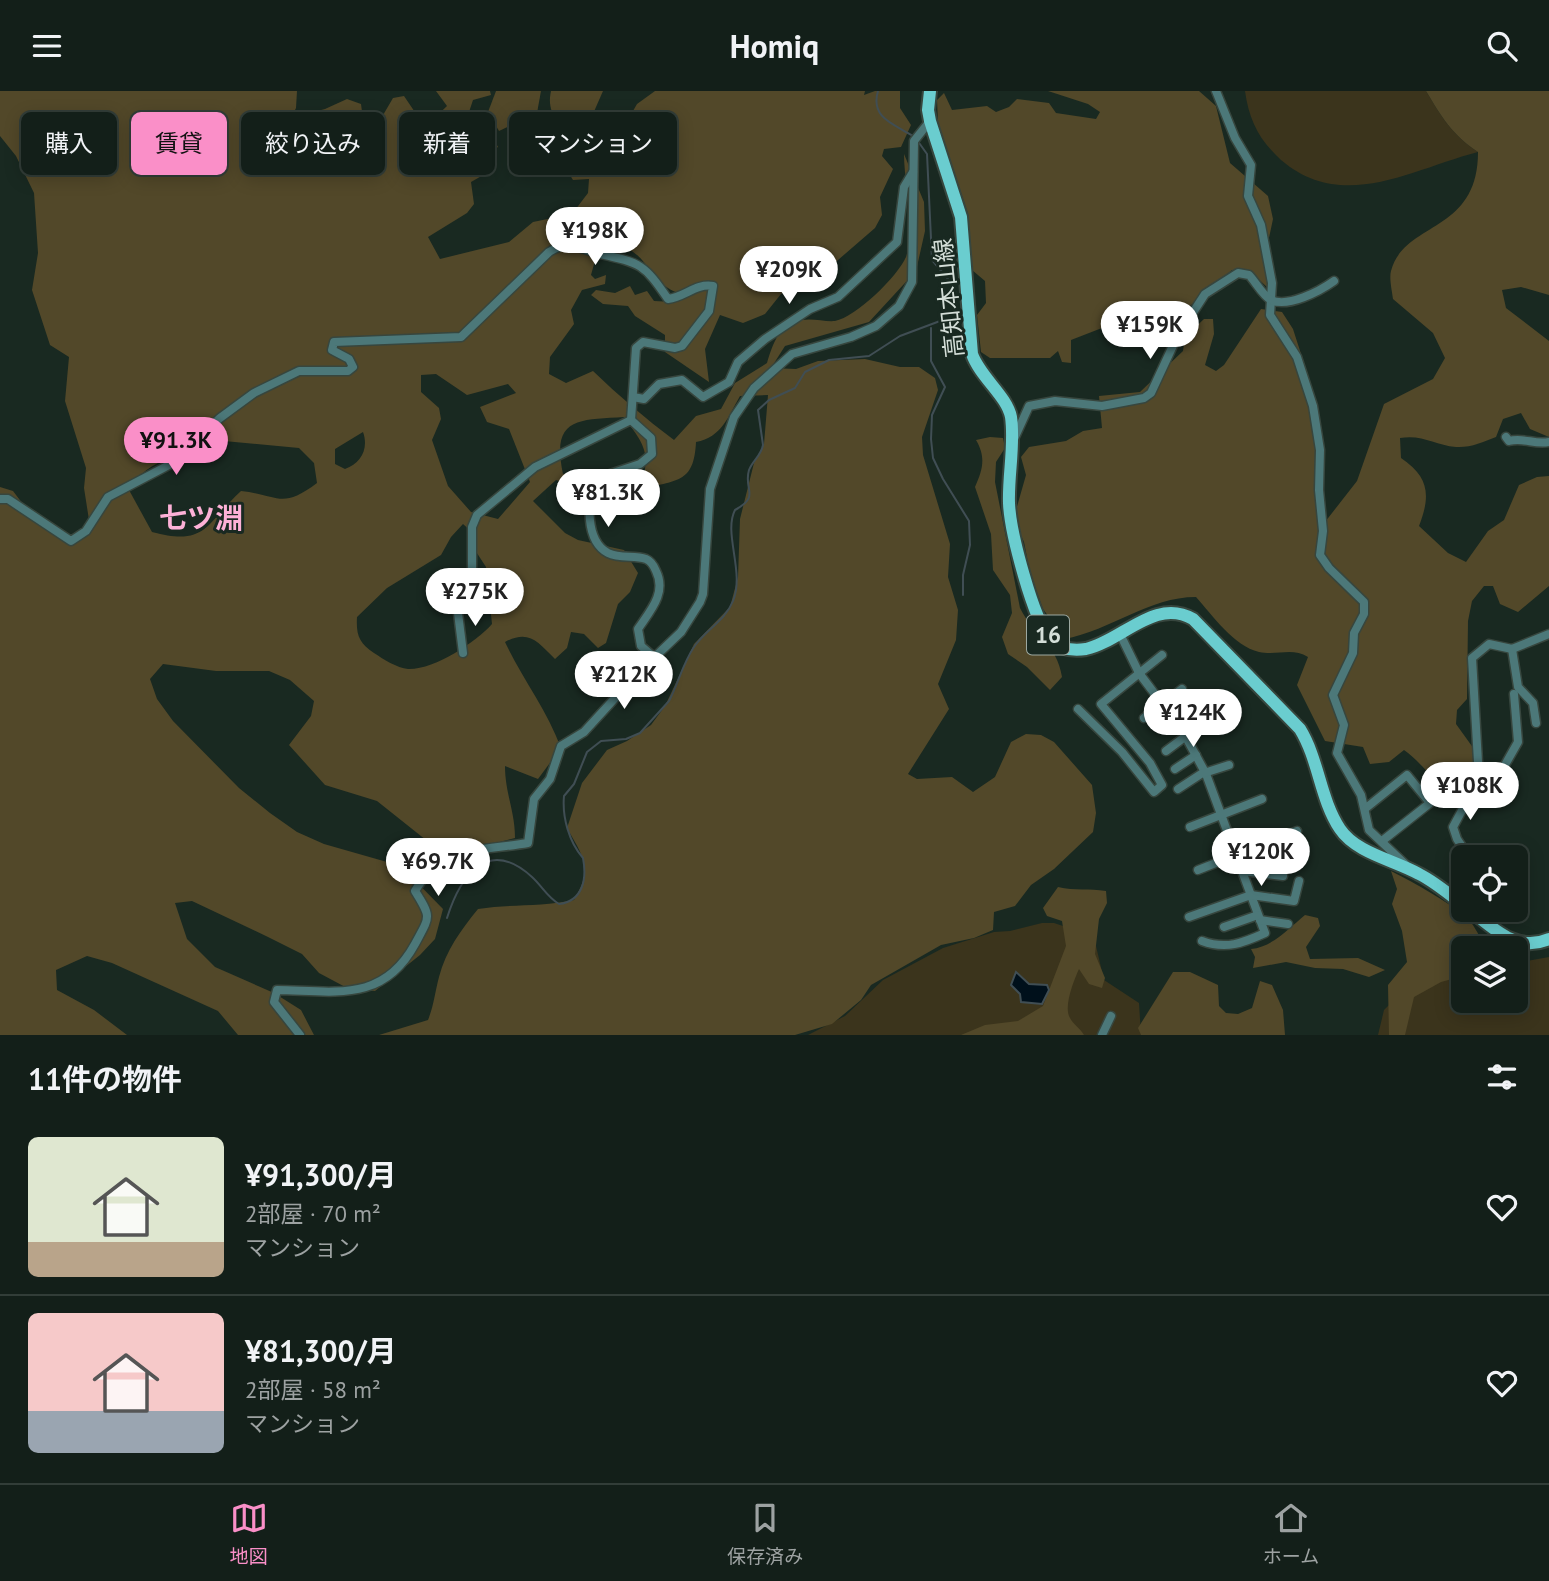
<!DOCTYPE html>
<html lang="ja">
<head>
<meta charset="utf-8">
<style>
  :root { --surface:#131f19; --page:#1c2722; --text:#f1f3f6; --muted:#9da2a2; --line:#323d38; --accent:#fa8fc8 }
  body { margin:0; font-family:"PT Sans","Noto Sans JP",sans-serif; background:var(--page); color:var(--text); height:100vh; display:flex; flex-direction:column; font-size:26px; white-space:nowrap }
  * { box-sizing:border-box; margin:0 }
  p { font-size:23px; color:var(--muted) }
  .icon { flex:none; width:38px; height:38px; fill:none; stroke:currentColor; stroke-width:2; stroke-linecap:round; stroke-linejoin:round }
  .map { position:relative; height:944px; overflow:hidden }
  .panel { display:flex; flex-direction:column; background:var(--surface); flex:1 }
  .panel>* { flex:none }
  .hud { position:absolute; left:21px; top:21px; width:700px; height:63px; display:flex; gap:14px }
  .buttons { position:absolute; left:1451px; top:754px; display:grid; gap:14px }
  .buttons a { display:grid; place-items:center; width:77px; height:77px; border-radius:10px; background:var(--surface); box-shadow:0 4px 18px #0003,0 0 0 2px var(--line); font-size:35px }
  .price { position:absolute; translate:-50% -60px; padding:0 16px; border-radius:24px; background:#fff; color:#222; font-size:23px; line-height:46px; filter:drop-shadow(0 2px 4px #0008) }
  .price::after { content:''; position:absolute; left:50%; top:42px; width:21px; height:16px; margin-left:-10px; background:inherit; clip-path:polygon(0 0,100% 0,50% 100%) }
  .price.selected { background:var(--accent); color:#111 }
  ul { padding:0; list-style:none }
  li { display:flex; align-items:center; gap:21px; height:175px; padding:0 28px }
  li+li { border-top:2px solid var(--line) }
  li span { display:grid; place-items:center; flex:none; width:196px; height:140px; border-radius:10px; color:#555 }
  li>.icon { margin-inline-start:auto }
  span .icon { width:84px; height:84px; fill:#fffc; stroke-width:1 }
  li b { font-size:30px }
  h2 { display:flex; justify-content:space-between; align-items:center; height:84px; padding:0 28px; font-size:30px }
  .tag { padding:0 24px; border-radius:10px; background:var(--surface); box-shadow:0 4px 18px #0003,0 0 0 2px var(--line); font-size:24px; line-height:63px }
  .tag.selected { background:var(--accent); color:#111 }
  header { display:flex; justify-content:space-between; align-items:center; height:91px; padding:0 28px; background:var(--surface); font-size:32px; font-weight:700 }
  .tabs { display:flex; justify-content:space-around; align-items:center; height:98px; border-top:2px solid var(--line); background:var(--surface); font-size:19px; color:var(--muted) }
  .tabs a { display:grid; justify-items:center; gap:4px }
  .tabs .selected { color:var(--accent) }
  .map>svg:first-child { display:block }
  .green { fill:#3b341c }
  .forest { fill:#524829; fill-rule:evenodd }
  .water { fill:#00101b; stroke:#404e54; stroke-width:2 }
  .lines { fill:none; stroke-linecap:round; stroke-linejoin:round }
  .stream { stroke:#404e54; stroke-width:2 }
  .street-casing { stroke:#37463e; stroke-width:11 }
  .primary-casing { stroke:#37463e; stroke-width:16 }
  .street { stroke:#4c7879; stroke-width:8 }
  .primary { stroke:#6acdcf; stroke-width:12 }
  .labels { text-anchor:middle; stroke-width:6; stroke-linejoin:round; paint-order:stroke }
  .shield { fill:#192921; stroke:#9ca8a1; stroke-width:2 }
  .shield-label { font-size:23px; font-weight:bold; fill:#d4ded8 }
  .street-label { font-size:24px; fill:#d4ded8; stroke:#192921 }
  .quarter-label { font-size:28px; font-weight:bold; fill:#fdb1d7; stroke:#192921 }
</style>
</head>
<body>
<header><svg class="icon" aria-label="menu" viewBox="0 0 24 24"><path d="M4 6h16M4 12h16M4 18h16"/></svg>Homiq<svg class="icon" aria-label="search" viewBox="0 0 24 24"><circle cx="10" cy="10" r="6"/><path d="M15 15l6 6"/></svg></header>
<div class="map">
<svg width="1549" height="944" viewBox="0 0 1549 944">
  <rect width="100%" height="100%" fill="#192921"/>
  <!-- green -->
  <g class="green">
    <path d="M1245 0H1426C1441 25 1452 44 1478 61 1412 78 1343 122 1281 69 1259 49 1249 29 1245 0Z"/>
    <path d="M1042 832H1054L1090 844 1096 855 1104 889 1139 912 1141 944H808L845 925 883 889 943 857 994 841 1010 840Z"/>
    <path d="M1549 866V944H1378L1384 919 1403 900 1463 877V910H1516V872Z"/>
  </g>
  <!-- forest -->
  <g class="forest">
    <path d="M0 0H297L296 17 291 27 325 18 347 8 361 13 363 28 379 31 393 7 404 5 425 36 447 15 436 0H490L491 4 473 9 466 30 480 37 474 44 498 55 485 83 471 91 474 113 467 122 428 146 440 168 509 151 533 131 572 123 588 102 589 88 573 89 568 81C579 50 586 47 618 46L637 13 655 0H865L864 4 875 0H900V17L911 34 901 56 884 58 882 65 893 78 880 106 882 124 875 137 823 182 781 203 765 223 743 232 720 224 705 258 709 291 665 261V244L635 225 628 215 603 213 591 204 596 199 615 202 630 195 635 204 647 200 654 210 674 211 678 202C641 188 650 149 599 155L591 184 595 188 606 184 605 193 582 199 571 219 574 233 550 266 549 283 566 292 593 280C619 305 646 328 674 349L696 325 721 318 735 292 767 272C773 252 779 233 802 229 813 227 825 231 835 230 856 226 898 185 906 166 916 137 904 94 904 63L924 111 925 140 916 180 869 231 785 255 771 277 796 278 818 270 865 268 900 276H919L935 287 938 299 922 346 923 364 950 453 948 486 958 519 956 549 938 593 949 618 908 683 917 688 952 686 973 701 995 686 1011 651 1026 643 1041 644 1054 651 1092 694 1096 722 1093 741 1054 778 1031 794 1015 815 994 821 993 839 974 847 941 854 871 894 861 909 832 933 795 944H379L428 929C434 914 435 901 439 886 446 859 461 839 478 818 510 813 542 816 574 809 593 777 584 767 567 737L582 692 607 659 627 650 651 634 665 615 694 553 730 516 738 486 740 428 754 372 764 353 768 304 740 305C728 326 722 346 696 351 694 394 676 388 640 399 651 362 646 356 624 326 578 329 551 326 563 383L597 379 586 400 556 389 533 410 565 442 578 449 624 459 638 482 630 501 618 513 606 552 598 557 584 543 571 541 567 557 555 568C538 551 529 538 505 551 522 587 547 619 561 657L538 688 505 675C505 702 515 720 515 747L496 752 436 757 377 710 325 694 289 654 311 625 314 610 290 589 269 580H216L163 573 150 588 157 608 173 630 239 697 270 722 297 741 324 753 401 775 443 818 435 848 420 864 375 900 349 898 319 882 302 863 268 846 192 810 175 812 187 848 215 876 274 902 301 919 314 944H238L218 920 112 872 87 865 56 879 57 899 94 919 127 944H0V396L13 400 38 433 63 448 83 444 89 429 84 397 86 377 65 310 69 266 50 254 32 199 38 162 34 102 16 65 0 45ZM436 283 467 304 508 293 516 302 480 316 487 331 509 338 530 391 498 428 471 421 448 395 432 349 441 328 439 317 421 301V284ZM363 341C369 358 361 372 345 378L335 373V358ZM224 350 299 357 314 372 317 392C281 419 279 404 241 400 206 432 207 456 152 441L129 399C147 366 190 361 224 350ZM463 433 474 443 473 456 486 476 492 533C476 551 434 579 408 578 397 577 383 568 374 562 359 552 356 544 357 526L387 497 441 464 451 446Z"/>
    <path d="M496 0H541L537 22 499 40 488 21Z"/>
    <path d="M551 0H603L589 32 569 40C554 29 547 18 551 0Z"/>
    <path d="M1048 0H1199L1216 15 1230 72 1268 105 1273 128 1266 161 1269 198 1253 183 1232 179 1190 215 1161 210 1134 215 1120 230 1071 249V272L1062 271 1058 260 1050 267H990L981 261 977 224 986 212 985 190 972 179 968 123 938 32 937 9 944 2 952 19 987 15 996 21 1009 16 1017 8 1049 12 1056 22 1096 28 1100 21 1088 13Z"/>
    <path d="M1426 0H1549V204L1521 196 1502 199 1506 217 1549 250V346L1530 338 1521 322 1503 328 1496 346C1483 351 1470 357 1456 356 1435 354 1422 343 1400 347L1401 367C1429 386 1431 404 1419 435L1448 462 1466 471 1488 440 1504 429 1519 394 1537 386 1549 385V495L1518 521 1500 513 1493 495H1484L1472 510 1468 530 1467 608 1457 619 1456 633 1474 658 1472 697 1459 706C1435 695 1425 674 1404 659L1389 671 1370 673 1363 656 1325 650 1297 594 1308 566C1292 556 1277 565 1259 561 1234 555 1212 524 1196 506 1149 506 1111 539 1065 548L1043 518 1030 482 1024 451 1016 434 1014 426 1026 384 1021 366 1029 356 1066 350 1083 340 1102 337 1099 305 1140 301 1183 260C1184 247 1194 237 1204 228H1213L1214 243 1205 274 1216 280 1224 274 1261 218 1282 221 1293 238 1311 294 1312 342 1318 361 1325 431 1357 390 1384 313 1433 288 1445 267 1433 242 1393 208C1392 200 1389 187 1391 180 1404 130 1478 143 1478 61 1452 44 1441 25 1426 0Z"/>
    <path d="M990 346 1003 347 1005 357 996 371 995 391 1020 517C1034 545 1057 553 1062 586L1050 599 1027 576 1008 563 1002 546 1012 522 1010 504 993 479 991 443 975 396C983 378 986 366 976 349Z"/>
    <path d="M1391 780C1418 794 1444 808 1467 827 1477 836 1480 852 1491 857L1463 858V885L1441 891 1414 906 1405 944H1389L1388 894 1407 871 1402 840 1392 813 1397 798Z"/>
    <path d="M1058 796C1075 800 1089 797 1106 800L1107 812 1099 828 1095 863 1105 887 1102 897 1089 893 1079 878C1074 889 1063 916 1070 927 1073 933 1080 937 1084 944H961L985 934 1018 930 1043 915 1066 855 1062 830 1047 825 1043 817Z"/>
    <path d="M1305 824 1318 827 1320 835 1306 856 1310 868 1358 867 1385 879 1369 886 1343 878 1315 877 1286 871 1253 877 1255 866 1251 858C1273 856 1289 837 1305 824Z"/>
    <path d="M1173 881H1190L1218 894 1219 915 1226 922 1238 923 1252 917 1260 890 1272 894 1283 919 1285 944H1141L1138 937Z"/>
  </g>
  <!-- water -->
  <path class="water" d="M1016 881 1029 893 1047 894 1049 899 1042 913 1021 911 1020 903 1011 894Z"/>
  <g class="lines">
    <!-- stream -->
    <g class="stream">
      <path d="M878 0C870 27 894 33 913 45"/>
      <path d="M931 237V270L945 296 932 324 931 348 933 367 943 388 969 430 970 454 963 484V504"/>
      <path d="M447 827C460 786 487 745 532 786 542 795 547 806 559 813 583 810 587 788 583 767 569 751 562 726 564 705L574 693 587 661 601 650 626 648 640 642 669 610C678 593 683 572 694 556 705 539 725 530 733 510 745 481 723 442 735 419 761 405 743 399 749 379 753 369 761 365 763 354L758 319 769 309 795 297 805 281 829 269 869 265 900 245 948 227 954 220 956 202 953 194 932 169 927 63 917 49"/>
    </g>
    <!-- street casing -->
    <g class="street-casing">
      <g id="street">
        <path d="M1216 0 1235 47 1251 74 1248 105 1261 134 1272 192 1270 224 1297 266 1313 315 1320 359 1319 399 1323 440 1320 464 1329 477 1364 511V523L1354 542 1353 562 1333 604 1344 634 1337 662 1361 704 1369 739 1406 774"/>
        <path d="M633 306 644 308 659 293 682 289 703 306 729 291 738 271 765 248 810 218 838 206 897 151 904 96 913 81"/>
        <path d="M631 329 651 347 652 363 640 373 595 388C587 409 585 450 608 462 620 468 634 464 646 468 651 470 654 475 656 480 667 502 650 520 638 538L641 555 654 566"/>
        <path d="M1506 346 1509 350C1524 346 1534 354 1549 351"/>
        <path d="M1014 348 1029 315 1055 310 1102 315 1144 307 1151 302 1177 246 1205 203 1238 182 1249 184C1255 190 1263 205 1271 209 1288 217 1320 200 1334 190"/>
        <path d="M0 408H8L71 450 86 440 108 406 169 374 220 327 254 302 299 280H348L353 276 349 268 332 259 334 251 461 246 549 161C570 147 579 158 600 163 641 172 644 173 668 208 685 206 696 192 713 195L709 220 682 255 675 257 643 251 636 257 631 329"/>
        <path d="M1120 543 1139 582 1182 639 1206 683 1265 842C1243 852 1226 859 1202 850"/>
        <path d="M1512 558 1518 596 1533 612 1536 632"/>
        <path d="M463 562 458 522 472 490V436L477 424 535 376 631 329"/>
        <path d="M1078 618 1122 661 1154 701 1162 694 1150 672 1101 613 1162 564"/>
        <path d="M1144 627 1182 598"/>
        <path d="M1166 660 1202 633"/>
        <path d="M1175 678 1196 664"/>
        <path d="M1479 688H1497L1518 651 1514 603"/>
        <path d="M1178 698 1201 683 1229 674"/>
        <path d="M1366 717 1407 684 1430 712 1382 750"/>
        <path d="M1190 736 1262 708"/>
        <path d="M1469 766 1457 748 1453 736 1479 688 1472 567 1489 553 1512 558 1549 543"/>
        <path d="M1198 779 1297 740"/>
        <path d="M1243 780 1283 785"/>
        <path d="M1189 826 1251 804 1294 810 1299 790"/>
        <path d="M1260 829 1288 833"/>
        <path d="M1224 836 1258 824"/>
        <path d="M300 944 274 911 277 899C335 900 383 912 415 853 430 825 432 827 415 800 441 755 481 760 528 752L534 708 550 688 561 655 584 641 638 582 681 541 700 511 703 503 710 398 734 326 754 297 792 263 851 246 876 235 899 215 912 191 914 50 930 30"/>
        <path d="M1102 944 1111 925"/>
      </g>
    </g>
    <!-- primary casing -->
    <g class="primary-casing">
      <g id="primary">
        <path d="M930 0 928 19 930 30 961 126 972 263C980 286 1007 305 1011 326 1015 354 1008 384 1009 412 1010 440 1033 529 1051 549 1061 559 1073 560 1086 558 1122 550 1155 506 1193 528L1300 638C1319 669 1320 708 1340 738 1356 762 1394 769 1419 783 1435 791 1449 803 1463 814"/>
        <path d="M1470 819C1494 838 1517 862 1549 848"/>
      </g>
    </g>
    <!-- street -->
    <use href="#street" class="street"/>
    <!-- primary -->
    <use href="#primary" class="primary"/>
  </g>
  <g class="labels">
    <!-- shield labels -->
    <rect class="shield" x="1027" y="524.5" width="42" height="39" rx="5"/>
    <g class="shield-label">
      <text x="1048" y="552">16</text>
    </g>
    <!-- street labels -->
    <g class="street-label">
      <text transform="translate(949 207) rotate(-96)" y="8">高知本山線</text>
    </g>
    <!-- quarter labels -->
    <g class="quarter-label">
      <text x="201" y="437">七ツ淵</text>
    </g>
  </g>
</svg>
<div class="buttons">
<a><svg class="icon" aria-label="locate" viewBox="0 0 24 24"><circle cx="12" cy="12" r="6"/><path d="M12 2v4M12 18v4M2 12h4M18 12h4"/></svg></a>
<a><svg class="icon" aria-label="layers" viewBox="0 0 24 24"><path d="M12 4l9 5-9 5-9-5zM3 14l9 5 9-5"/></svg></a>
</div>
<b class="price" style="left:595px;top:176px">¥198K</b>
<b class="price" style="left:789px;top:215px">¥209K</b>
<b class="price" style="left:1150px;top:270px">¥159K</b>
<b class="price selected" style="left:176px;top:386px">¥91.3K</b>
<b class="price" style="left:608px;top:438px">¥81.3K</b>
<b class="price" style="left:475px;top:537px">¥275K</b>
<b class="price" style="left:624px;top:620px">¥212K</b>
<b class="price" style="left:1193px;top:658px">¥124K</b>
<b class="price" style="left:1470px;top:731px">¥108K</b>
<b class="price" style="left:1261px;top:797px">¥120K</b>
<b class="price" style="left:438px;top:807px">¥69.7K</b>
<div class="hud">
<a class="tag">購入</a>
<a class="tag selected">賃貸</a>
<a class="tag">絞り込み</a>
<a class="tag">新着</a>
<a class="tag">マンション</a>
</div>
</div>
<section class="panel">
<h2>11件の物件<svg class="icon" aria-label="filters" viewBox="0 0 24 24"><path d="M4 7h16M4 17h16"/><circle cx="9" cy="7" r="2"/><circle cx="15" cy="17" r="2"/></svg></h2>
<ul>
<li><span style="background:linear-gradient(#dfe7d0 75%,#b9a48a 0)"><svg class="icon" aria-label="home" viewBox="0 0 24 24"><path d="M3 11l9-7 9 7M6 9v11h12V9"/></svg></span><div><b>¥91,300/月</b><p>2部屋 · 70 m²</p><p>マンション</p></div><svg class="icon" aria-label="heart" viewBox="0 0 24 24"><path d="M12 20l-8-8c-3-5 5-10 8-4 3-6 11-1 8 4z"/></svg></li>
<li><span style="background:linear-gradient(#f6c9c9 70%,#9aa5b1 0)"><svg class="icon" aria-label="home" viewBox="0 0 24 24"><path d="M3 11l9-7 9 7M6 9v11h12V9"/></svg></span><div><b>¥81,300/月</b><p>2部屋 · 58 m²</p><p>マンション</p></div><svg class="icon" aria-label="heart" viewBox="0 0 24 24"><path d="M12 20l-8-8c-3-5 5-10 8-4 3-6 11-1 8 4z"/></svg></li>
</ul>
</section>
<nav class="tabs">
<a class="selected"><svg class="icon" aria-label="map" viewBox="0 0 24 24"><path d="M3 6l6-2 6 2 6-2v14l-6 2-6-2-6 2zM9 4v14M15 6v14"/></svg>地図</a>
<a><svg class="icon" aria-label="saved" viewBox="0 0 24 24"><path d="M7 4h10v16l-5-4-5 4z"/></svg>保存済み</a>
<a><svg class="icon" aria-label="home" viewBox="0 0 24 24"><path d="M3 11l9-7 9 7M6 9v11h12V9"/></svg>ホーム</a>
</nav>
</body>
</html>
